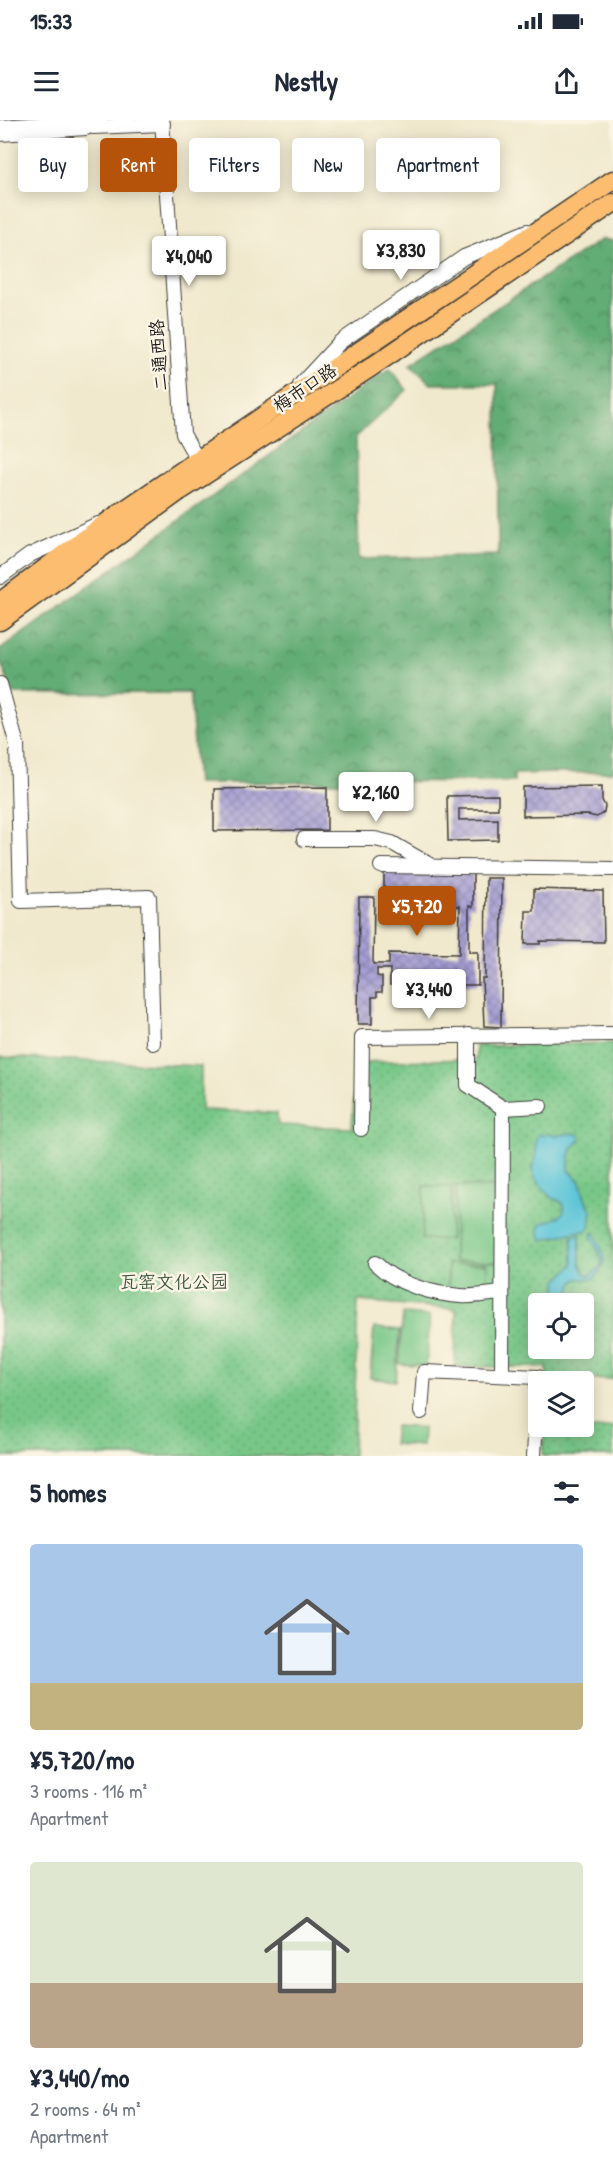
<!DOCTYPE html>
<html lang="en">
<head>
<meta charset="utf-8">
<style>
  :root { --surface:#fff; --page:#f2f2f3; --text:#1f2937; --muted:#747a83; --accent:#b45309 }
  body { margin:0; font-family:"Patrick Hand","LXGW WenKai TC",sans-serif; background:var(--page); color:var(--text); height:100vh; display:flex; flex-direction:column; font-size:22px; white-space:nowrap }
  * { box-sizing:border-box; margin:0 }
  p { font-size:20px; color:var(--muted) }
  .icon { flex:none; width:33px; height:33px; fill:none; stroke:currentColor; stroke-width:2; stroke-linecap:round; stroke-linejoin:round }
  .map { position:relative; height:1336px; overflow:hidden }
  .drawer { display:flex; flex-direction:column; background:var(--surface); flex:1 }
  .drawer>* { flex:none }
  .banner { position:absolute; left:18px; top:18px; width:578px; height:54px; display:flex; gap:12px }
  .buttons { position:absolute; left:528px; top:1173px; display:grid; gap:12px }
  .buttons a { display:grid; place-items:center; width:66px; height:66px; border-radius:6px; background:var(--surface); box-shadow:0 3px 15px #0003; font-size:30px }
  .price { position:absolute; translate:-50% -51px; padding:0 14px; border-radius:6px; background:#fff; color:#222; font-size:20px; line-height:39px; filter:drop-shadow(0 2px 3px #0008) }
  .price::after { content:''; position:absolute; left:50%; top:36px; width:18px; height:14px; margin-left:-9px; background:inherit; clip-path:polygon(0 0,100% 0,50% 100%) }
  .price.active { background:var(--accent); color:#fff }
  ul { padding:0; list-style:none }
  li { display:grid; align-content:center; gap:12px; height:318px; padding:0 30px }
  li span { display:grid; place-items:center; height:186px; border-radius:6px; color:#555 }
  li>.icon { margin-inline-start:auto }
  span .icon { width:108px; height:108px; fill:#fffc; stroke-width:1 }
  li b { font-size:26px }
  h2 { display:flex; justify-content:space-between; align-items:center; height:72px; padding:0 30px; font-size:26px }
  .chip { padding:0 21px; border-radius:6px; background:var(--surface); box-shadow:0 3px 15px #0003; font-size:21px; line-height:54px }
  .chip.active { background:var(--accent); color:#fff }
  .status { display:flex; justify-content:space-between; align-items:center; height:42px; padding:0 30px; background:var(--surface); direction:ltr }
  .status svg { height:16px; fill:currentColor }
  header { display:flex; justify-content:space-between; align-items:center; height:78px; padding:0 30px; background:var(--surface); font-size:27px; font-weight:800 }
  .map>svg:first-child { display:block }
  .grass { fill:url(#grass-dots); stroke:#4a7252; stroke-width:1.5; fill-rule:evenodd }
  .forest { fill:url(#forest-crowns); stroke:#3f6448; stroke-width:1.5 }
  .pitch { fill:#78c788; stroke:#4a7252; stroke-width:1.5 }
  .water { fill:#5cc5d8; stroke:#3c707a; stroke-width:1.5 }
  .building { fill:url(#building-cross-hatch) }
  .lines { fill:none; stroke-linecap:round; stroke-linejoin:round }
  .minor-casing { stroke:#3c3b37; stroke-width:16 }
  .major-casing { stroke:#3c3b37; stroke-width:21 }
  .minor { stroke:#fff; stroke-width:14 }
  .major { stroke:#fcbd6f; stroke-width:18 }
  .labels { text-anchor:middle; stroke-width:5; stroke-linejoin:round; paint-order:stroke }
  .street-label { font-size:18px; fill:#1c1c1c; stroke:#fcf5e5 }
  .park-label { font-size:18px; fill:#3c5842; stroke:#fcf5e5 }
</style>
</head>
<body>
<div class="status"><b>15:33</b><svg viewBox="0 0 49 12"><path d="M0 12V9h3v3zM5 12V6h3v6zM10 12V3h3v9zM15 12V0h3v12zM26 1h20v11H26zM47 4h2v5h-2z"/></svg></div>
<header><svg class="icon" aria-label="menu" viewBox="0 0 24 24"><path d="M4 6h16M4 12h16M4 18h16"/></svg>Nestly<svg class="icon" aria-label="share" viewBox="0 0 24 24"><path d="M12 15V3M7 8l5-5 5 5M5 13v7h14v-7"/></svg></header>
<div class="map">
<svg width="613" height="1336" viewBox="0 0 613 1336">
  <defs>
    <pattern id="grass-dots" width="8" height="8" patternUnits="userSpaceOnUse" patternTransform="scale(1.5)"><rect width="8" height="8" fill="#78c788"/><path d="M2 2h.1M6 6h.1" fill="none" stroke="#67aa75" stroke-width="1.8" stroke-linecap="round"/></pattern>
    <pattern id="forest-crowns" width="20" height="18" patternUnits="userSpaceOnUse" patternTransform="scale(1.5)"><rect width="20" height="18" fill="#62ac74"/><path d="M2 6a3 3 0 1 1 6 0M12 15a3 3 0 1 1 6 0" fill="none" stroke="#508b5e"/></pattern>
    <pattern id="building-cross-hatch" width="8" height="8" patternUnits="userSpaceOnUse" patternTransform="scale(1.5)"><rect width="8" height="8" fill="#a69fd4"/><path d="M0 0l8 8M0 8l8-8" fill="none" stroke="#8681ab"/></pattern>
  </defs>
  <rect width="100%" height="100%" fill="#fcf5e5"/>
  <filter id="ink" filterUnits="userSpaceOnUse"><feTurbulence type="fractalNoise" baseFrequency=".0167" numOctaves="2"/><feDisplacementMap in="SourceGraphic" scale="12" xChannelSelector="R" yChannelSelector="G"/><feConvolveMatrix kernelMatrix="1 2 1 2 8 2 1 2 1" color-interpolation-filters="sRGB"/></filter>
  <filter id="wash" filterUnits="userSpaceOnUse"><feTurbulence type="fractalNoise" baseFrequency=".008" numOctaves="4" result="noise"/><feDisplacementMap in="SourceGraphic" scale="24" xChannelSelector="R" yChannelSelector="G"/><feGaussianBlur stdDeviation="1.35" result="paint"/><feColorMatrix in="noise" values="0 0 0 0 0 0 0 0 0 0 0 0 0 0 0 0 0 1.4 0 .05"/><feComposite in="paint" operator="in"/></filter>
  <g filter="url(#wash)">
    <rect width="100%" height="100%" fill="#f0e9cd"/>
    <!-- grass -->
    <g class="grass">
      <path d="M613 923V1259L547 1261V1247H455L456 1189 358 1181 353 1336H0V937L201 946V990L277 993 278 1005 352 1008 356 942 476 939V926ZM538 1184H584V1228H538Z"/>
      <path d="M584 1276 587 1310 613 1307V1336H543L544 1307 584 1306Z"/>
    </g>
    <!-- forest -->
    <path class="forest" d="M602 119 613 121V652L514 654V661L197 663 190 573 13 574 0 541V530L390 248 407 270 356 317 359 439 498 435 497 264H431L410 244Z"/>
    <!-- pitch -->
    <g class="pitch">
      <path d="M424 1066 452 1067 450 1120 422 1119Z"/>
      <path d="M456 1066 500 1067 498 1142 454 1141Z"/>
      <path d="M448 1144H487L486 1170H448Z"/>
      <path d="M403 1194 430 1196 426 1246 399 1244Z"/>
      <path d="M374 1208 400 1210 396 1261 370 1258Z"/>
      <path d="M395 1306 423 1308 422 1326 393 1324Z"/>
    </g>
    <!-- water -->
    <g class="water">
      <path d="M547 1013 555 1016 573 1013 579 1015 581 1020C569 1028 569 1037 569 1050L580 1062 585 1079 592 1091 590 1107 586 1111C577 1110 554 1118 542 1120L539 1108 542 1103C549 1101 570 1096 563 1084 561 1080 554 1080 551 1077 547 1073 536 1060 534 1055 531 1046 536 1040 536 1032 537 1024 534 1021 538 1014L544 1016Z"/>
      <path d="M594 1112C602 1132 612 1142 593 1159H577L572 1164 566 1183H558L557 1161 573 1145 572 1117 580 1114V1143L585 1154 590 1156 601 1146V1138L591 1115Z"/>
    </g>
    <g id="blocks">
      <!-- building -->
      <g class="building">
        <path d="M602 666V680L605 686 604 692 597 697 588 695 523 696V667Z"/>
        <path d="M327 667V710L214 711V669Z"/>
        <path d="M498 675V689H459V700L498 699V720L448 721 447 676Z"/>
        <path d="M384 753 473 754V787L469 786V832H478V865H390V849H377V856L382 857V872H377V877H372V904H358L359 777H374L373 844H389V833L459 834 460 786H384Z"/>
        <path d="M486 758H502L501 907 484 906 482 858H485Z"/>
        <path d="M534 769 603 771 604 822 540 821V824H525L526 791H534Z"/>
      </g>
    </g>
  </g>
  <g filter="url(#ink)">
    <use href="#blocks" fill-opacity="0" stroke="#3c3b37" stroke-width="1.5"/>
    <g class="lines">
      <!-- minor casing -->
      <g class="minor-casing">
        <g id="minor">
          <path d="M93 0V7L163 4"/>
          <path d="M162 0 183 314 201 346"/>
          <path d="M0 7 86 1V8L0 14"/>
          <path d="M300 265 340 222 464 137 528 111"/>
          <path d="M0 457 30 435 98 404"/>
          <path d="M0 564 17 625 21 781 149 777 153 923"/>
          <path d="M304 719H375L392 723 430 745"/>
          <path d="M381 746 613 749"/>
          <path d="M468 915V965L503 988 502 1255"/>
          <path d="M503 988 540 986"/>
          <path d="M361 1009 362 917 613 914"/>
          <path d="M375 1143C396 1164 432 1174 461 1176 474 1177 489 1174 502 1173"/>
          <path d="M421 1292 424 1252 538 1257 534 1336"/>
        </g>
      </g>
      <!-- major casing -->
      <g class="major-casing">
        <g id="major">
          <path d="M0 482 117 395 198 340 613 60"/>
          <path d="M0 501 177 373 370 248 613 83"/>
        </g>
      </g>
      <!-- minor -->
      <use href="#minor" class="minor"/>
      <!-- major -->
      <use href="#major" class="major"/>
    </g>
  </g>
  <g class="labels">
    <!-- street labels -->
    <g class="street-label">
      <text transform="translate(159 235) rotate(-94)" y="6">二通西路</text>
      <text transform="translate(305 268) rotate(-34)" y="6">梅市口路</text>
    </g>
    <!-- park labels -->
    <g class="park-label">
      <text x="174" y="1168">瓦窑文化公园</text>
    </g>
  </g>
</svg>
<div class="buttons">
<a><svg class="icon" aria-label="locate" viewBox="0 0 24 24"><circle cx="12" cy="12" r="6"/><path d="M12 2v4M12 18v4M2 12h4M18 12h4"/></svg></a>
<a><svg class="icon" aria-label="layers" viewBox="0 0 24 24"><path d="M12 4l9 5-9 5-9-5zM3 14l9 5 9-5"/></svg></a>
</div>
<b class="price" style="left:401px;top:161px">¥3,830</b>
<b class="price" style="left:189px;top:167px">¥4,040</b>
<b class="price" style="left:376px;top:703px">¥2,160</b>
<b class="price active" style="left:417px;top:817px">¥5,720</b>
<b class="price" style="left:429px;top:900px">¥3,440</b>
<div class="banner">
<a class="chip">Buy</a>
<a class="chip active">Rent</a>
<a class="chip">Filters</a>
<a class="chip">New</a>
<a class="chip">Apartment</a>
</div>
</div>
<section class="drawer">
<h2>5 homes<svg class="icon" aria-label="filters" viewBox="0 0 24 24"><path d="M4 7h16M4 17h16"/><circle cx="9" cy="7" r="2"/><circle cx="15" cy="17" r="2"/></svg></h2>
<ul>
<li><span style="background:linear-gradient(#a9c7e8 75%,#c2b280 0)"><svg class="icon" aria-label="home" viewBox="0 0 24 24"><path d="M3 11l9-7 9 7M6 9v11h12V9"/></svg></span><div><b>¥5,720/mo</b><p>3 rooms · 116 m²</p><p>Apartment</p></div></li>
<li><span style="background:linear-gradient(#dfe7d0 65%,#b9a48a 0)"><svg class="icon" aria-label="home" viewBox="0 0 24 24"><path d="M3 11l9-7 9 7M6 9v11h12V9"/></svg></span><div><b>¥3,440/mo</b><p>2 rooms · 64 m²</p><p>Apartment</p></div></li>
</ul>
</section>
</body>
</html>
